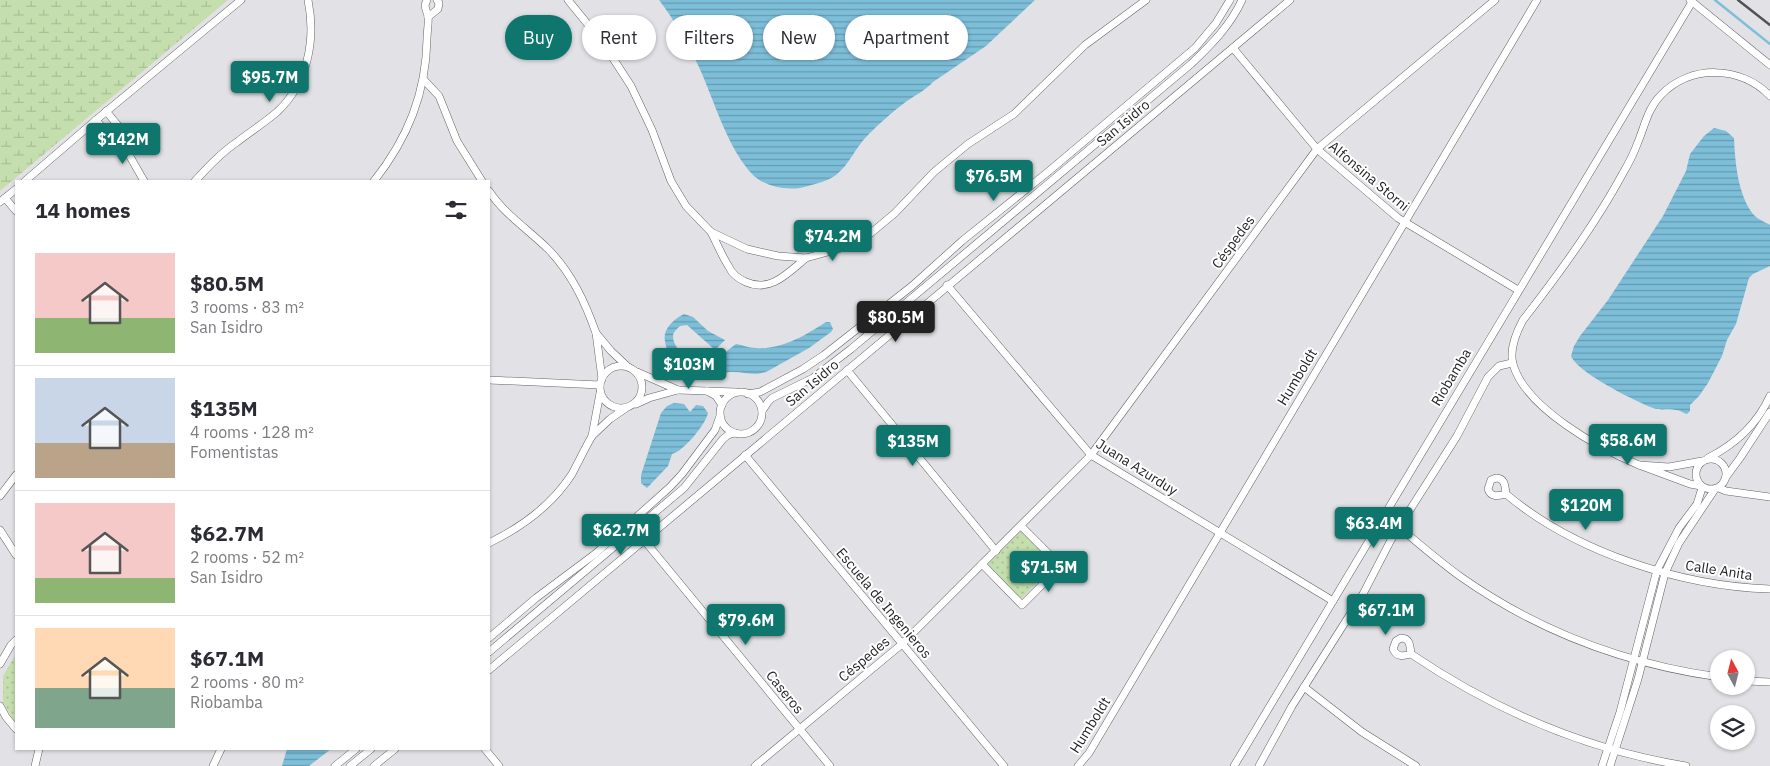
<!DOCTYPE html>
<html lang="en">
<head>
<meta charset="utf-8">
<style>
  :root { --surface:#fff; --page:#f7f7f7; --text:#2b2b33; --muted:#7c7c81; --line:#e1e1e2; --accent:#0f766e }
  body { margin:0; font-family:"IBM Plex Sans",sans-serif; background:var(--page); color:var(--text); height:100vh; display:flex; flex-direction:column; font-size:19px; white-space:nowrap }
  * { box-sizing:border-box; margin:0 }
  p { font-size:16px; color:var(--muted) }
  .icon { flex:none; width:28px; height:28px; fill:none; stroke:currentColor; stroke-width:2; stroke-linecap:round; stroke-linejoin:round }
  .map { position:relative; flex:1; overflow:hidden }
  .sheet { position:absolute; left:15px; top:180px; width:475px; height:570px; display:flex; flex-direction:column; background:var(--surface); border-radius:0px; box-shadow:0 1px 4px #0004 }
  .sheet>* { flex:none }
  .banner { position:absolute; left:505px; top:15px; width:475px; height:45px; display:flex; gap:10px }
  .needle { width:32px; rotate:353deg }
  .buttons { position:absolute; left:1710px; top:650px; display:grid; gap:10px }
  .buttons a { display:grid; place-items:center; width:45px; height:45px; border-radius:50%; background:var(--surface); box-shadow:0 1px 4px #0004; font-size:25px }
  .price { position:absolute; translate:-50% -42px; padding:0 11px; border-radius:5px; background:var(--accent); color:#fff; font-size:16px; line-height:32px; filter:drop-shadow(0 1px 2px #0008) }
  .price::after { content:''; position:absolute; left:50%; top:30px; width:15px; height:11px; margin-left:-8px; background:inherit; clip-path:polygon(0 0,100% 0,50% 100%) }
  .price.on { background:#222; color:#fff }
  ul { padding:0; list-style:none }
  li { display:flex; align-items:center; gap:15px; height:125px; padding:0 20px }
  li+li { border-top:1px solid var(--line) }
  li span { display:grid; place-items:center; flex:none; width:140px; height:100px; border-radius:0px; color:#555 }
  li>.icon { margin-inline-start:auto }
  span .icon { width:60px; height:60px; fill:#fffc; stroke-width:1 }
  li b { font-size:21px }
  h2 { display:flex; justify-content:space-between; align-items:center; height:60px; padding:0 20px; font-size:21px }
  .pill { padding:0 18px; border-radius:22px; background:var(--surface); box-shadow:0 1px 4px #0004; font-size:18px; line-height:45px }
  .pill.on { background:var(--accent); color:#fff }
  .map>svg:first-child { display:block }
  .wetland { fill:url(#wetland-marsh) }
  .park { fill:url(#park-dots) }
  .water { fill:url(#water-rules) }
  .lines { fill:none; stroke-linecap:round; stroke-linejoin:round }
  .stream { stroke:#7dbed9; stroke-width:2.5 }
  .minor-casing { stroke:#636367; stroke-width:8 }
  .minor { stroke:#fff; stroke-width:7 }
  .rail { stroke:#515154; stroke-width:2.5 }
  .labels { text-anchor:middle; stroke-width:4; stroke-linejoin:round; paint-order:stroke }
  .street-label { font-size:14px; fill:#1e1e20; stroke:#fff }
</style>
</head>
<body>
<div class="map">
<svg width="1770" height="766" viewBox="0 0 1770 766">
  <defs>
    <pattern id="wetland-marsh" width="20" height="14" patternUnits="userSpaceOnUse" patternTransform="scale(1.25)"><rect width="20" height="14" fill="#c4dfad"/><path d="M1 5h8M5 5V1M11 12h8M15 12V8" fill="none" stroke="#a8bf95"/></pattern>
    <pattern id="park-dots" width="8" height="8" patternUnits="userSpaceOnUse" patternTransform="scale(1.25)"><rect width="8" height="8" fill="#c4dfad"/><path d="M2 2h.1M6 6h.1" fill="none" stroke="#a8bf95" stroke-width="1.8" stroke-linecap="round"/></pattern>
    <pattern id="water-rules" width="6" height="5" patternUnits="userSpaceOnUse" patternTransform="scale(1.25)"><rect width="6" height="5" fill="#7dbed9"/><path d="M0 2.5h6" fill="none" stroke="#669ab0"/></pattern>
  </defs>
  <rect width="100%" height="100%" fill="#e2e2e6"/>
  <!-- wetland -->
  <path class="wetland" d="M0 0H228L0 191Z"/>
  <!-- park -->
  <g class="park">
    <path d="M1021 531 1055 565 1021 599 987 565Z"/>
    <path d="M16 654V724L3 702V676Z"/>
  </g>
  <!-- water -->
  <g class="water">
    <path d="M659 0H1035L986 46 933 82C926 90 912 97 903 104 891 113 879 124 869 134 856 146 850 164 836 175 826 182 815 184 804 187 789 191 766 187 754 176 727 149 714 99 698 65 687 42 674 20 659 0Z"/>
    <path d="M1714 128 1726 131 1734 138C1735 162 1738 195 1753 214 1757 219 1765 222 1770 225V266L1753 274 1749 278 1736 324 1727 340 1722 356 1708 383 1699 396 1690 405V411L1687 414C1682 413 1681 410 1676 410 1668 408 1661 411 1653 408 1635 401 1578 373 1571 356L1574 346 1580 336 1608 300 1663 216 1686 171 1690 154 1704 136Z"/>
    <path d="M684 314 693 317 708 331 725 340 716 349H714L687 325 680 326C677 329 673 332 673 336 672 348 695 369 705 372L706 374C685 382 670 363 666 346 665 342 664 338 665 334 667 325 676 318 684 314Z"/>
    <path d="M826 322H830L833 329 831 332 809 348 768 371C755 377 743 371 730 372 727 372 724 374 722 374 717 375 717 374 714 371 716 360 727 350 736 344 743 345 749 348 756 348 781 350 806 335 826 322Z"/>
    <path d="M674 403 684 404 690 412 696 405 703 406 708 413C706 424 683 452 672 454L668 466 647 488 641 483V475L661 413 667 406Z"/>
    <path d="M287 749H331L309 766H282Z"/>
  </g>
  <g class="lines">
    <!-- stream -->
    <path class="stream" d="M1715 0 1770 44"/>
    <!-- minor casing -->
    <g class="minor-casing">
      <g id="minor">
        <path d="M568 0 603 43 631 86 652 130 671 181 686 206 711 232 747 249 778 256 806 258 838 249 855 242 871 233 895 213 934 172 968 144 1014 114 1085 45 1146 0"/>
        <path d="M1690 0 1770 65"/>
        <path d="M428 17 438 9 439 3 437 0"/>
        <path d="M1233 48 1317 149 1398 218 1518 290"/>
        <path d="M424 80 439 96 457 141 482 181"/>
        <path d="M106 111 120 128V139L144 181"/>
        <path d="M96 120 109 135 120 139"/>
        <path d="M25 181 96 120 241 0"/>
        <path d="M195 181C208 167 221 153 237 142 250 132 264 123 277 112 308 83 316 40 308 0"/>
        <path d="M374 181C408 138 426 93 427 39 427 32 429 22 428 16 427 12 425 8 425 5L427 0"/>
        <path d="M489 191C505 215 529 230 549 250 572 274 585 302 596 333"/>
        <path d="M5 198 16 211"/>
        <path d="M0 202 16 189"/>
        <path d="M711 232C717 244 722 256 729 267 732 274 739 279 746 282 770 293 788 273 806 258"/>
        <path d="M947 285 1091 455 1333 601"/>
        <circle cx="621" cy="387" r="21"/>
        <path d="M847 370 996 551"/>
        <path d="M602 379 596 333 611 351 628 367"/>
        <path d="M489 380 600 385"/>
        <path d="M678 390 707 391"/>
        <circle cx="741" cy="413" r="21"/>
        <path d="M600 393 592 436 610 419 626 408"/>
        <path d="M748 394 760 392 803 369 824 355 912 286 962 241 1049 171 1195 48 1216 23 1230 0"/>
        <path d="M636 404 649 398 678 390 637 372"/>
        <path d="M722 405 716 396 707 391 736 392"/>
        <path d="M762 411 768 402 772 398 813 378 851 349 1191 64C1211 45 1230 26 1242 0"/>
        <path d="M745 455 1004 766"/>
        <path d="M1708 458C1736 444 1757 425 1770 396"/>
        <circle cx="1711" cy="474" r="15"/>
        <path d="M1639 465C1600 449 1525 408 1513 364 1509 349 1516 333 1523 320 1559 274 1595 225 1623 173 1629 163 1634 153 1638 142 1645 125 1648 108 1661 95 1691 64 1741 66 1770 96"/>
        <path d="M1726 477 1740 458 1770 412"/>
        <path d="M1701 486 1690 484 1639 465 1669 467 1702 461"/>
        <path d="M1719 488 1726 491 1770 497"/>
        <path d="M1506 494C1498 496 1491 498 1488 489L1491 480 1496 478C1505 478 1505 486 1506 494 1575 552 1680 586 1770 589"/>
        <path d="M0 496 16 475"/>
        <path d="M1399 527C1419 544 1440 562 1461 577 1538 631 1626 664 1719 677"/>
        <path d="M0 530 16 555"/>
        <path d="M644 540 830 766"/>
        <path d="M489 543C522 527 552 505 572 474 579 461 585 448 592 436"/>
        <path d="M982 564 1022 605 1061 566 1021 526"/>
        <path d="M489 638 536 598 595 554 670 487 682 474 715 430 720 416"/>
        <path d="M489 652 684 488 723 439 728 435 735 433"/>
        <path d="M1411 654C1404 656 1397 658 1393 649L1396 641 1401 638C1410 638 1410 646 1411 654 1494 710 1587 750 1686 766"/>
        <path d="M0 664 11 645 16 640"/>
        <path d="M489 670 1290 0"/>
        <path d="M1746 681 1770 682"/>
        <path d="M1304 687 1362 732 1416 766"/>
        <path d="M0 706 6 717 16 729"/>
        <path d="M485 749 499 766"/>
        <path d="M35 766 39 749"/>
        <path d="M213 766 221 749"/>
        <path d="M335 766 356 749"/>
        <path d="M350 766 371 749"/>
        <path d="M374 766 395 749"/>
        <path d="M755 766 902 644 1091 455 1317 149 1495 0"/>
        <path d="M1078 766 1089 753 1537 0"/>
        <path d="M1234 766 1692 2"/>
        <path d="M1259 766 1292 706 1363 594 1392 538 1457 436 1488 377 1499 366 1512 363"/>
        <path d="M1602 766 1620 712 1657 570 1679 528 1697 504 1702 488"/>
        <path d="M1610 766 1638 679 1665 573 1679 543 1715 489"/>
      </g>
    </g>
    <!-- minor -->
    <use href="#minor" class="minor"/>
    <!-- rail -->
    <path class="rail" d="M1738 0 1770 25"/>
  </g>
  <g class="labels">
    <!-- street labels -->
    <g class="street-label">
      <text transform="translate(1123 123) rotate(-40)" y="5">San Isidro</text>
      <text transform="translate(1369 176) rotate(40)" y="5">Alfonsina Storni</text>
      <text transform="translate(1233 242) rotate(-54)" y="5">Céspedes</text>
      <text transform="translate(1297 377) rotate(-59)" y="5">Humboldt</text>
      <text transform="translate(1451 377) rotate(-59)" y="5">Riobamba</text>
      <text transform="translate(812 383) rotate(-40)" y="5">San Isidro</text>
      <text transform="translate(1137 467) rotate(32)" y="5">Juana Azurduy</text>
      <text transform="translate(1719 570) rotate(9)" y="5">Calle Anita</text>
      <text transform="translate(884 603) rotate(50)" y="5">Escuela de Ingenieros</text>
      <text transform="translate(864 659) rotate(-40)" y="5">Céspedes</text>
      <text transform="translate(785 692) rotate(51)" y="5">Caseros</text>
      <text transform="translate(1090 725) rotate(-58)" y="5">Humboldt</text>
    </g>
  </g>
</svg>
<div class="buttons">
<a><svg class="needle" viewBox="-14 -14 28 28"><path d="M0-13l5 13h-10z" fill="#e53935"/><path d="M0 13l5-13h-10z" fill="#7c7c81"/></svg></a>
<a><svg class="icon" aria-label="layers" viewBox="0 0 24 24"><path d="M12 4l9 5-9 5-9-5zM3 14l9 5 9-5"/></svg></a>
</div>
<b class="price" style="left:270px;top:103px">$95.7M</b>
<b class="price" style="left:123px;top:165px">$142M</b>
<b class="price" style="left:994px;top:202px">$76.5M</b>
<b class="price" style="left:833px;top:262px">$74.2M</b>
<b class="price on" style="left:896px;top:343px">$80.5M</b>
<b class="price" style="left:689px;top:390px">$103M</b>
<b class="price" style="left:1628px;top:466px">$58.6M</b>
<b class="price" style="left:913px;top:467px">$135M</b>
<b class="price" style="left:1586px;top:531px">$120M</b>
<b class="price" style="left:1374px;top:549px">$63.4M</b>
<b class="price" style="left:621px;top:556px">$62.7M</b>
<b class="price" style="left:1049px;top:593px">$71.5M</b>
<b class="price" style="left:1386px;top:636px">$67.1M</b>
<b class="price" style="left:746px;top:646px">$79.6M</b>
<div class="banner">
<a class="pill on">Buy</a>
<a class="pill">Rent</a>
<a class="pill">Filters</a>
<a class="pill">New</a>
<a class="pill">Apartment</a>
</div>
<section class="sheet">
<h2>14 homes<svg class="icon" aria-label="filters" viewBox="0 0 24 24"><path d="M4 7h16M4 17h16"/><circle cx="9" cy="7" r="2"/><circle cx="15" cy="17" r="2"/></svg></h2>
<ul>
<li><span style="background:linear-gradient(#f6c9c9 65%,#8fb573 0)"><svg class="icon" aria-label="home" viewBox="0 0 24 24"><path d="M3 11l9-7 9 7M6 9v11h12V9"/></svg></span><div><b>$80.5M</b><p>3 rooms · 83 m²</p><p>San Isidro</p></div></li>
<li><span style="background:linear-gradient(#c9d6e8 65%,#b9a48a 0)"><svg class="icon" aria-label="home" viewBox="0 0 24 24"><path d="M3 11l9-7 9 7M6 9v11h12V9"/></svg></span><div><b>$135M</b><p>4 rooms · 128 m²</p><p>Fomentistas</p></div></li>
<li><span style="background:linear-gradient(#f6c9c9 75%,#8fb573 0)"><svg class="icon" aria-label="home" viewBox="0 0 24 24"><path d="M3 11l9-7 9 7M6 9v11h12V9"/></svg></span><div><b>$62.7M</b><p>2 rooms · 52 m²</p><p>San Isidro</p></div></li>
<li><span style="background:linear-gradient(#ffd9b3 60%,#7fa58c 0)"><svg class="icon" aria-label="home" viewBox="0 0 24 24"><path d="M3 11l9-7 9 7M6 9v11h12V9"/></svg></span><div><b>$67.1M</b><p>2 rooms · 80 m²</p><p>Riobamba</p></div></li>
</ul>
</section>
</div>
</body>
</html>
